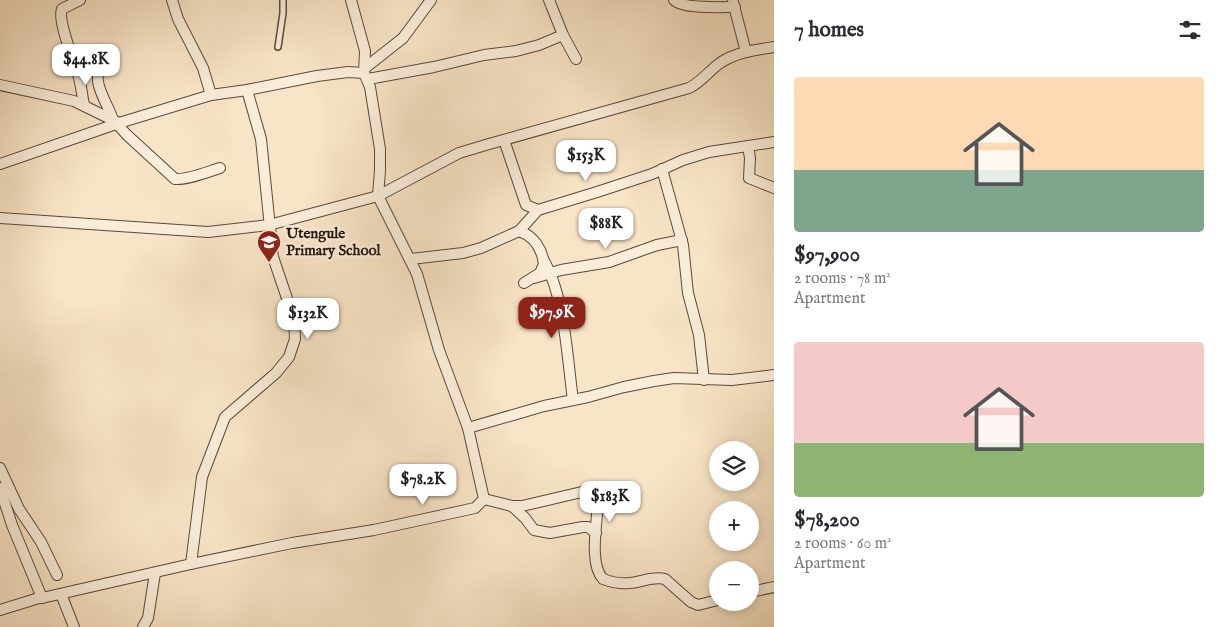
<!DOCTYPE html>
<html lang="en">
<head>
<meta charset="utf-8">
<style>
  :root { --surface:#fff; --page:#f2f2f3; --text:#2b2b33; --muted:#7c7c81; --accent:#8f2418 }
  body { margin:0; font-family:"IM FELL English",serif; background:var(--page); color:var(--text); height:100vh; display:flex; flex-direction:column; font-size:19px; white-space:nowrap }
  * { box-sizing:border-box; margin:0 }
  p { font-size:16px; color:var(--muted) }
  .icon { flex:none; width:28px; height:28px; fill:none; stroke:currentColor; stroke-width:2; stroke-linecap:round; stroke-linejoin:round }
  .map { position:relative; flex:1; overflow:hidden }
  .details { display:flex; flex-direction:column; background:var(--surface); width:450px }
  .details>* { flex:none }
  .tools { position:absolute; left:709px; top:441px; display:grid; gap:10px }
  .tools a { display:grid; place-items:center; width:50px; height:50px; border-radius:50%; background:var(--surface); box-shadow:0 2px 8px #0003; font-size:25px }
  .price { position:absolute; translate:-50% -42px; padding:0 11px; border-radius:10px; background:#fff; color:#222; font-size:16px; line-height:32px; filter:drop-shadow(0 1px 2px #0008) }
  .price::after { content:''; position:absolute; left:50%; top:30px; width:15px; height:11px; margin-left:-8px; background:inherit; clip-path:polygon(0 0,100% 0,50% 100%) }
  .price.current { background:var(--accent); color:#fff }
  ul { padding:0; list-style:none }
  li { display:grid; align-content:center; gap:10px; height:265px; padding:0 20px }
  li span { display:grid; place-items:center; height:155px; border-radius:5px; color:#555 }
  li>.icon { margin-inline-start:auto }
  span .icon { width:90px; height:90px; fill:#fffc; stroke-width:1 }
  li b { font-size:21px }
  h2 { display:flex; justify-content:space-between; align-items:center; height:60px; padding:0 20px; font-size:21px }
  main { display:flex; flex:1; min-height:0 }
  .map>svg:first-child { display:block }
  .lines { fill:none; stroke-linecap:round; stroke-linejoin:round }
  .lane-casing { stroke:#5a4a3a; stroke-width:8 }
  .street-casing { stroke:#5a4a3a; stroke-width:12 }
  .lane { stroke:#faedda; stroke-width:5 }
  .street { stroke:#faedda; stroke-width:10 }
  .labels { text-anchor:middle; stroke-width:5; stroke-linejoin:round; paint-order:stroke }
  .poi-label { font-size:15px; font-weight:bold; fill:#25170c; stroke:#faedda; text-anchor:start }
</style>
</head>
<body>
<main>
<div class="map">
<svg width="774" height="627" viewBox="0 0 774 627">
  <rect width="100%" height="100%" fill="#f8e4c6"/>
  <filter id="stains"><feTurbulence type="fractalNoise" baseFrequency=".004" numOctaves="4"/><feColorMatrix values="0 0 0 0 .2 0 0 0 0 .09 0 0 0 0 .02 0 0 0 .5 -.17"/></filter>
  <radialGradient id="worn" r=".72"><stop offset=".6" stop-color="#630" stop-opacity="0"/><stop offset="1" stop-color="#630" stop-opacity=".3"/></radialGradient>
  <g class="lines">
    <!-- lane casing -->
    <g class="lane-casing">
      <path id="lane" d="M278 47 283 13V0"/>
    </g>
    <!-- street casing -->
    <g class="street-casing">
      <g id="street">
        <path d="M80 0 62 9C57 20 74 61 78 74 81 84 82 95 84 105"/>
        <path d="M172 0 178 19 203 68 211 95"/>
        <path d="M549 0 563 35 576 59"/>
        <path d="M674 0C682 9 721 7 735 7"/>
        <path d="M733 2 746 52"/>
        <path d="M107 57C86 78 106 98 113 120"/>
        <path d="M365 68 403 38 431 0"/>
        <path d="M368 79 434 67 484 55 516 51 539 45 563 35"/>
        <path d="M0 85 74 101 119 123"/>
        <path d="M117 124 127 135 175 179C188 180 207 172 220 168"/>
        <path d="M504 140 526 205 538 210"/>
        <path d="M748 146 750 158 749 178 774 188"/>
        <path d="M0 164 119 123 211 95 247 90 317 76 348 72 364 73"/>
        <path d="M662 169 683 245 688 293 699 335 704 380"/>
        <path d="M0 218 208 232 269 225 378 196 459 153 489 144 689 88C701 82 709 71 720 63 736 52 756 50 774 47"/>
        <path d="M519 231C534 236 542 249 544 264L540 273 524 283"/>
        <path d="M411 259 463 253 481 248 519 231 538 210 597 192 652 174 683 160 709 152 774 142"/>
        <path d="M543 259C565 296 567 357 573 400"/>
        <path d="M534 278 561 270 609 262 657 245 682 240"/>
        <path d="M468 428 544 406 588 397 624 387 654 381 674 378 732 380 774 375"/>
        <path d="M0 468 19 509 41 542 57 575"/>
        <path d="M0 488 12 525 42 598 191 564 292 543 374 530 475 508 484 499 468 428 439 350 417 274 378 196 380 171V149L370 87 364 73 365 51 351 0"/>
        <path d="M484 499 512 506H522L586 491 593 492 598 499C598 520 588 563 603 579 611 582 621 584 630 583 642 582 653 576 665 579L691 602 698 605 718 600"/>
        <path d="M512 506 525 518 534 530 550 533 583 527H588L596 533"/>
        <path d="M191 564 202 477 225 417 276 373 289 357 295 339 294 319 273 257 261 139 247 90"/>
        <path d="M750 592 774 587"/>
        <path d="M61 594 74 627"/>
        <path d="M0 610 39 598H42"/>
        <path d="M143 627 148 618 155 573"/>
      </g>
    </g>
    <!-- lane -->
    <use href="#lane" class="lane"/>
    <!-- street -->
    <use href="#street" class="street"/>
  </g>
  <!-- icons -->
  <defs>
    <g id="school-pin" transform="scale(1.25)"><path d="M0 17L-7.5 6A9.5 9.5 0 1 1 7.5 6Z" fill="#8f2418" stroke="#faedda"/><path d="M0-5L7-2L0 1L-7-2ZM-4 1L0 2.5L4 1V4Q0 6-4 4Z" fill="#fff"/></g>
  </defs>
  <g fill-rule="evenodd">
    <use href="#school-pin" x="269" y="242"/>
  </g>
  <g class="labels">
    <!-- poi labels -->
    <g class="poi-label">
      <text x="286" y="238">Utengule<tspan x="286" dy="17">Primary School</tspan></text>
    </g>
  </g>
  <rect width="100%" height="100%" filter="url(#stains)"/>
  <rect width="100%" height="100%" fill="url(#worn)"/>
</svg>
<div class="tools">
<a><svg class="icon" aria-label="layers" viewBox="0 0 24 24"><path d="M12 4l9 5-9 5-9-5zM3 14l9 5 9-5"/></svg></a>
<a>+</a>
<a>−</a>
</div>
<b class="price" style="left:86px;top:86px">$44.8K</b>
<b class="price" style="left:586px;top:182px">$153K</b>
<b class="price" style="left:606px;top:250px">$88K</b>
<b class="price current" style="left:552px;top:339px">$97.9K</b>
<b class="price" style="left:308px;top:340px">$132K</b>
<b class="price" style="left:423px;top:506px">$78.2K</b>
<b class="price" style="left:610px;top:523px">$183K</b>
</div>
<section class="details">
<h2>7 homes<svg class="icon" aria-label="filters" viewBox="0 0 24 24"><path d="M4 7h16M4 17h16"/><circle cx="9" cy="7" r="2"/><circle cx="15" cy="17" r="2"/></svg></h2>
<ul>
<li><span style="background:linear-gradient(#ffd9b3 60%,#7fa58c 0)"><svg class="icon" aria-label="home" viewBox="0 0 24 24"><path d="M3 11l9-7 9 7M6 9v11h12V9"/></svg></span><div><b>$97,900</b><p>2 rooms · 78 m²</p><p>Apartment</p></div></li>
<li><span style="background:linear-gradient(#f6c9c9 65%,#8fb573 0)"><svg class="icon" aria-label="home" viewBox="0 0 24 24"><path d="M3 11l9-7 9 7M6 9v11h12V9"/></svg></span><div><b>$78,200</b><p>2 rooms · 60 m²</p><p>Apartment</p></div></li>
</ul>
</section>
</main>
</body>
</html>
